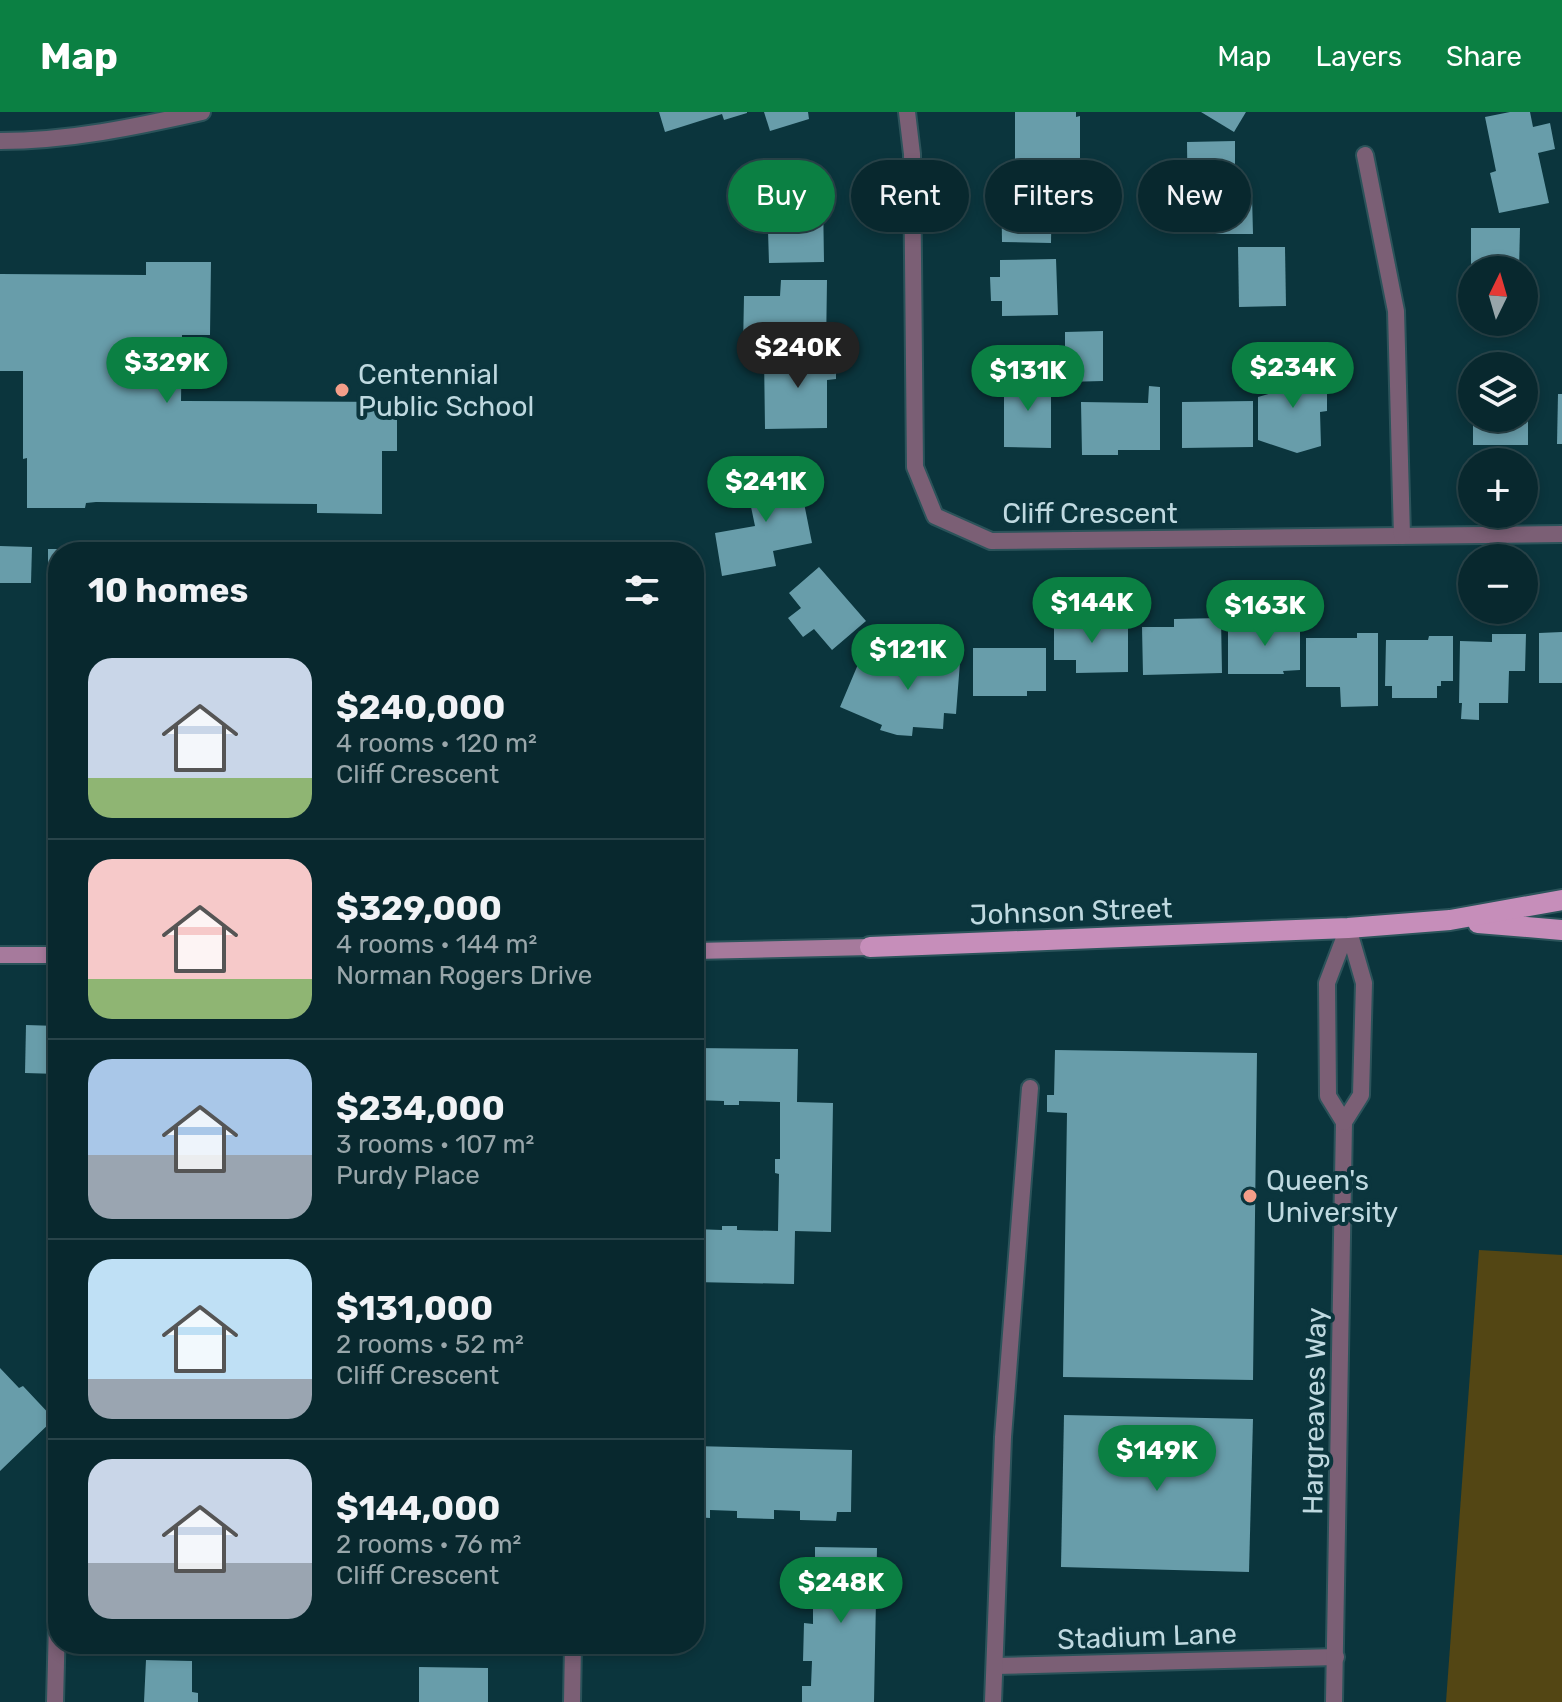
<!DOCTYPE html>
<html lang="en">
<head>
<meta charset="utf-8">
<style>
  :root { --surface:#08282e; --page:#16343a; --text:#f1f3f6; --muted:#98a6aa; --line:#29444a; --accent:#0b8043 }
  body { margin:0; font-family:Rubik,sans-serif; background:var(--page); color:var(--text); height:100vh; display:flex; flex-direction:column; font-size:30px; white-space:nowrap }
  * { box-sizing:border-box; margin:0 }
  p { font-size:26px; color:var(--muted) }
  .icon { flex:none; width:44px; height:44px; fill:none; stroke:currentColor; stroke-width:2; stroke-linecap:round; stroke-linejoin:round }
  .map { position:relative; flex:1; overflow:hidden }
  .side { position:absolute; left:48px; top:430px; width:656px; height:1112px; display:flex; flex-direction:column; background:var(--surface); border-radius:32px; box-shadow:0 4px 12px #0003,0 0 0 2px var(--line) }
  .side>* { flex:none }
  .top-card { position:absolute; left:728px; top:48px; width:714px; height:72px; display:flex; gap:16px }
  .needle { width:52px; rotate:5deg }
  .controls { position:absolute; left:1458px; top:144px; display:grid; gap:16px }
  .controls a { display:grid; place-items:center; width:80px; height:80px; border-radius:50%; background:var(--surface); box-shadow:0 4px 12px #0003,0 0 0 2px var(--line); font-size:40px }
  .price { position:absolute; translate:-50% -68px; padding:0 18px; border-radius:28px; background:var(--accent); color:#fff; font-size:26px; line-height:52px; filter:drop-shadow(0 2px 4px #0008) }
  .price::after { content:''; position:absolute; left:50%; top:48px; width:24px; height:18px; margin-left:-12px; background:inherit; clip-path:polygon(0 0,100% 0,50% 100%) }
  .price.on { background:#222; color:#fff }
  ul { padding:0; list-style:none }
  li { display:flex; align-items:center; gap:24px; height:200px; padding:0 40px }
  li+li { border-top:2px solid var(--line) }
  li span { display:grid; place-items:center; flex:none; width:224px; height:160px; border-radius:24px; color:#555 }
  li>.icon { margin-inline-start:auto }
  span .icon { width:96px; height:96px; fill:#fffc; stroke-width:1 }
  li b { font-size:34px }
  h2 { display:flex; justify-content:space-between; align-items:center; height:96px; padding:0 40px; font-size:34px }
  .chip { padding:0 28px; border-radius:36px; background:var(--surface); box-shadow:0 4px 12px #0003,0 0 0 2px var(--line); font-size:28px; line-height:72px }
  .chip.on { background:var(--accent); color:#fff }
  header { display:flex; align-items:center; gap:48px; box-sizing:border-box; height:112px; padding:0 40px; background:var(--accent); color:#fff }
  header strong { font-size:38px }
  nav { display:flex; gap:44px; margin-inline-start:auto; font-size:28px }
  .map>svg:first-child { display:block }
  .green { fill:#534614 }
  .building { fill:#689daa }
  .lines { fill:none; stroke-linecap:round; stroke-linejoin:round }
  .service-casing { stroke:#2b535a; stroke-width:20 }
  .minor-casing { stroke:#2b535a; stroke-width:20 }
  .tertiary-casing { stroke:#2b535a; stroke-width:20 }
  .secondary-casing { stroke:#2b535a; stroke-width:20 }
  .primary-casing { stroke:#2b535a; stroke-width:24 }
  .service { stroke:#7b5f75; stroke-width:16 }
  .minor { stroke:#7b5f75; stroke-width:16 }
  .tertiary { stroke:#7b5f75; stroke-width:16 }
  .secondary { stroke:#a67a9c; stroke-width:16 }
  .primary { stroke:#c68eba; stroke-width:20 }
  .poi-dot { fill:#f49e89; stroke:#0b353d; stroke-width:3 }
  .labels { text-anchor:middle; stroke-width:8; stroke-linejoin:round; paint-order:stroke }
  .poi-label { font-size:28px; fill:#bfd9e0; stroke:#0b353d; text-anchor:start }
  .street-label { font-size:28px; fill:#bfd9e0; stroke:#0b353d }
</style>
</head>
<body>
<header>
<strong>Map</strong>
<nav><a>Map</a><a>Layers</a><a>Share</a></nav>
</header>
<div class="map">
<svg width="1562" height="1590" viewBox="0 0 1562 1590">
  <rect width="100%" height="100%" fill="#0b353d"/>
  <!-- green -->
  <path class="green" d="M1479 1138 1562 1143V1590H1446Z"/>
  <!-- building -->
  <g class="building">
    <path d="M659 0H747V1L724 8 722 2 665 20Z"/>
    <path d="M764 0H808L809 7 770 19Z"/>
    <path d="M1015 0H1076V5L1080 4V50H1015Z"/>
    <path d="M1201 0H1246L1234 20Z"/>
    <path d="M1510 0H1530L1533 15 1550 11 1555 37 1538 41 1549 91 1499 101 1490 61 1496 59 1485 5Z"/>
    <path d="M1235 29V83H1252L1253 122H1188L1187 30Z"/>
    <path d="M1001 58H1052L1051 131 1002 130Z"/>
    <path d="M818 64 819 85H823L824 150 769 151 767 86H787V65Z"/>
    <path d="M1471 116H1520L1519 158H1471Z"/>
    <path d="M1238 135H1285L1286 194 1239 195Z"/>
    <path d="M1056 147 1058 203 1002 204V189H991L990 165H1000V148Z"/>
    <path d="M146 150H211L210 223H182L181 289 397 290V339H382V402L317 401V392L96 390 86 391 85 396H27V346L23 347V259H0V162L146 163Z"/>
    <path d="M781 168H827L826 237 743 236 744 184H780Z"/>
    <path d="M1103 219V269L1065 270V220Z"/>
    <path d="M836 241V267L827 268V316L765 317 764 243Z"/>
    <path d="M1272 258 1327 259V299L1320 300 1321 334 1297 341 1258 328V285L1272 281Z"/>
    <path d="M1524 261H1528V333H1473V306H1524Z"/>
    <path d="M1004 266H1051V336L1004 335Z"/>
    <path d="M1149 274 1160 275V338H1118V343H1082L1081 290 1148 291Z"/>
    <path d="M1558 282H1562V332H1557Z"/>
    <path d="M1253 289V335L1182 336V290Z"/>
    <path d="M792 357 794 361H798L812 431 773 439 776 454 722 464 715 421 755 414 745 366Z"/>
    <path d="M0 434 32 435 31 471H0Z"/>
    <path d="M48 437H78V440H58V474L48 473Z"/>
    <path d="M819 455 866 509 832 538 814 517 803 525 788 506 801 496 789 481Z"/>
    <path d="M1221 506 1222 561 1143 563 1142 515H1174V507Z"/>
    <path d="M1054 507H1103L1102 512 1128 513V560L1076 561V548H1054Z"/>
    <path d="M1260 508H1300V558L1283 559 1284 562H1228V514H1259Z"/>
    <path d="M1562 520V571H1539V521Z"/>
    <path d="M1357 521H1378V594L1341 595 1340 575H1306V526H1357Z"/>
    <path d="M1492 522H1526L1525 559H1509L1508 591H1479V608L1461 607 1462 591H1459L1460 529 1492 530Z"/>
    <path d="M1429 524H1453V569H1441V574H1437V586H1392V574H1385L1386 528H1428Z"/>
    <path d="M914 534 961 537 956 602 944 601 943 617 913 615 912 624 897 623 880 618 882 613 840 595 859 550 901 565 902 561 913 563Z"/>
    <path d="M973 536H1046V579H1027V584H973Z"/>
    <path d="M26 913 58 914V962L25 961Z"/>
    <path d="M694 936 798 937 797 990 833 991 831 1120 795 1119 794 1172 694 1170V1117L722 1118V1114H737V1118L778 1119 779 1062 775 1061V1047H780V990L739 989V993H724V989L694 988Z"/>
    <path d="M1055 938 1257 941 1253 1268 1063 1265 1067 1001 1047 1000V983H1054Z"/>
    <path d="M58 1247V1280H57L48 1250Z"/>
    <path d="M0 1256 19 1276 23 1274 54 1307 0 1359Z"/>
    <path d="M1064 1303 1253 1307 1249 1460 1061 1455Z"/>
    <path d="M694 1334 852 1338 851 1400H837L836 1409 800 1408V1399L774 1398V1407L737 1406V1399L710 1398V1406L694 1405Z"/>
    <path d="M815 1435 877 1436 874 1590H802V1574H811L812 1549H803L804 1511 813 1512V1487H804L805 1448 815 1449Z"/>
    <path d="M146 1548 192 1549V1580L198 1581V1590H144Z"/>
    <path d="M419 1555 488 1556V1590H419Z"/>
  </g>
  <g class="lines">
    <!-- service casing -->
    <g class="service-casing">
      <g id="service">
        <path d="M995 1554 1336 1545"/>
        <path d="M993 1590 1003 1325 1030 976"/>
        <path d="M1334 1590 1344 1010"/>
      </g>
    </g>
    <!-- minor casing -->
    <g class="minor-casing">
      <g id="minor">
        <path d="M907 0 912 42 915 355 935 404 991 429 1562 422"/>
        <path d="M0 29C69 29 135 15 202 0"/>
        <path d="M1365 43 1396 199 1402 424"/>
        <path d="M1348 816 1364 871 1361 983 1344 1010 1328 984 1327 871Z"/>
        <path d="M55 1590 58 1470"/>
      </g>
    </g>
    <!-- tertiary casing -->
    <g class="tertiary-casing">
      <path id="tertiary" d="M572 1590 573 1532"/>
    </g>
    <!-- secondary casing -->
    <g class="secondary-casing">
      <g id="secondary">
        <path d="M694 839 870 835"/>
        <path d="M0 843H58"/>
      </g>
    </g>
    <!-- primary casing -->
    <g class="primary-casing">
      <g id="primary">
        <path d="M1478 811 1562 818"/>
        <path d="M870 835 1348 816 1450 808 1562 788"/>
      </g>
    </g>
    <!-- service -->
    <use href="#service" class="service"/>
    <!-- minor -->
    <use href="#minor" class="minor"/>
    <!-- tertiary -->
    <use href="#tertiary" class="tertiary"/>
    <!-- secondary -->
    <use href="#secondary" class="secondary"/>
    <!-- primary -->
    <use href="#primary" class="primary"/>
  </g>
  <!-- markers -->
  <g class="poi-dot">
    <circle cx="342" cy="278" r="8"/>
    <circle cx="1250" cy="1084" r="8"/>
  </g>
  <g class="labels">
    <!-- poi labels -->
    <g class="poi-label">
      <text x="358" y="272">Centennial<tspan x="358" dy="32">Public School</tspan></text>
      <text x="1266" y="1078">Queen's<tspan x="1266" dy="32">University</tspan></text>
    </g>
    <!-- street labels -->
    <g class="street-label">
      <text x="1090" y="411">Cliff Crescent</text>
      <text transform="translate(1071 799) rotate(-2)" y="10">Johnson Street</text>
      <text transform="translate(1314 1299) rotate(-89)" y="10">Hargreaves Way</text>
      <text transform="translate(1147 1524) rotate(-2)" y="10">Stadium Lane</text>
    </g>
  </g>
</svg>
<div class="controls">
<a><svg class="needle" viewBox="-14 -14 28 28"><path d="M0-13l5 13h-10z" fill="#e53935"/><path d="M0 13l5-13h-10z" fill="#98a6aa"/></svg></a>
<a><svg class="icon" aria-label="layers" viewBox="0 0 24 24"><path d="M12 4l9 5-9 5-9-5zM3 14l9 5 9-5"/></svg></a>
<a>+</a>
<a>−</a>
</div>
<b class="price on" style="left:798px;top:278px">$240K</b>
<b class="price" style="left:167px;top:293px">$329K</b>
<b class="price" style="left:1293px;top:298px">$234K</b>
<b class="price" style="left:1028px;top:301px">$131K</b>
<b class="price" style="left:766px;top:412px">$241K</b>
<b class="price" style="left:1092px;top:533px">$144K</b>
<b class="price" style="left:1265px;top:536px">$163K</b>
<b class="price" style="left:908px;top:580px">$121K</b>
<b class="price" style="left:1157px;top:1381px">$149K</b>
<b class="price" style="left:841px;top:1513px">$248K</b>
<div class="top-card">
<a class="chip on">Buy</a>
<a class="chip">Rent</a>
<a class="chip">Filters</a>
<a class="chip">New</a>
</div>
<section class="side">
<h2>10 homes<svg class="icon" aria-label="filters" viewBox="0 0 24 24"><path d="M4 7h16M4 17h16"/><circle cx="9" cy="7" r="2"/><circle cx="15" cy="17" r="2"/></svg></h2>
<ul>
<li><span style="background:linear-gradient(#c9d6e8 75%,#8fb573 0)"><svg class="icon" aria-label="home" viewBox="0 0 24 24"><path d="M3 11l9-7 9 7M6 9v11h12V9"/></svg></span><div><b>$240,000</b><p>4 rooms · 120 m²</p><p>Cliff Crescent</p></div></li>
<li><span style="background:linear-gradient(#f6c9c9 75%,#8fb573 0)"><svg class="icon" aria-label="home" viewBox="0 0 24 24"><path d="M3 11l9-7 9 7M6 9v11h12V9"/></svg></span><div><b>$329,000</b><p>4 rooms · 144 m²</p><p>Norman Rogers Drive</p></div></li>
<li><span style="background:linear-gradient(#a9c7e8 60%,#9aa5b1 0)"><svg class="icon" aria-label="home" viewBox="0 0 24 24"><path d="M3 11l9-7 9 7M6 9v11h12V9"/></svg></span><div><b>$234,000</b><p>3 rooms · 107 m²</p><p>Purdy Place</p></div></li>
<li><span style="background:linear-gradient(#bfe0f5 75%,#9aa5b1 0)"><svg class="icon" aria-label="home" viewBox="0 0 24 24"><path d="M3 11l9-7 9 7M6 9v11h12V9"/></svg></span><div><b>$131,000</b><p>2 rooms · 52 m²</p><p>Cliff Crescent</p></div></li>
<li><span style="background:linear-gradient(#c9d6e8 65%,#9aa5b1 0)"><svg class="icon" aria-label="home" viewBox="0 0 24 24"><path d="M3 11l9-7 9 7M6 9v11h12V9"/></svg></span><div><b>$144,000</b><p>2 rooms · 76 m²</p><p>Cliff Crescent</p></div></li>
</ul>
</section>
</div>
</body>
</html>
